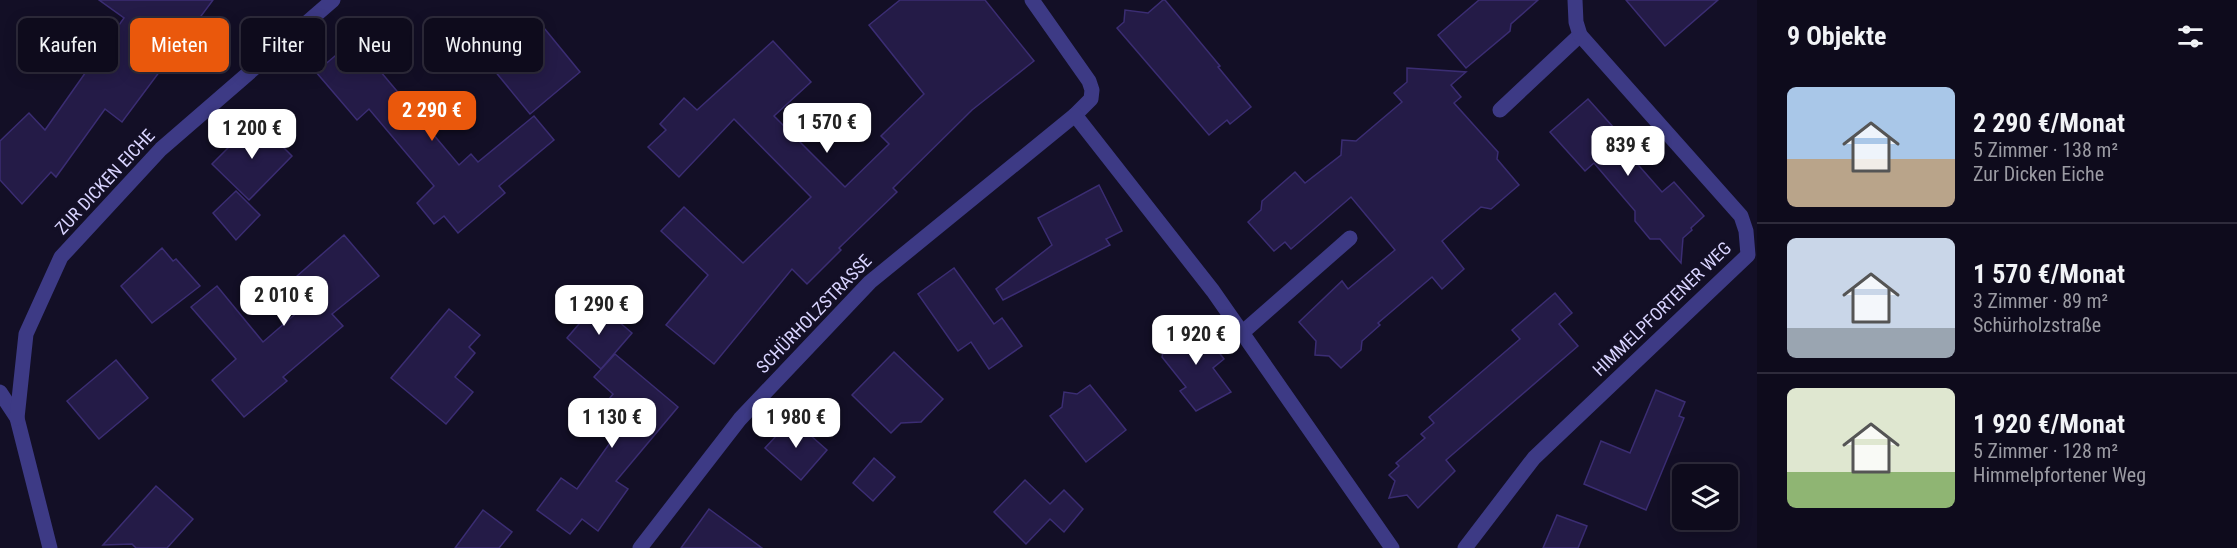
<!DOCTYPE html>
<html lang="de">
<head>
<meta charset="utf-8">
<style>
  :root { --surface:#0e0b1c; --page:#171425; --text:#f1f3f6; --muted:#9b9ba3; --line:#2e2b3b; --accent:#ea580c }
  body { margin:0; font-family:"Roboto Condensed",sans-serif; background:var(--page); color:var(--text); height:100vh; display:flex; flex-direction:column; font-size:22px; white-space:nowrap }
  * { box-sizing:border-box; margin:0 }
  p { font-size:20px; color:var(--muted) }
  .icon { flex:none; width:33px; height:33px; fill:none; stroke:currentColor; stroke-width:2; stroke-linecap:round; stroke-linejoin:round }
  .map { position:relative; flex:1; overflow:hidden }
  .side { display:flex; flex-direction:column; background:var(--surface); width:480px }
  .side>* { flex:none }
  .guide { position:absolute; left:18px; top:18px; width:570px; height:54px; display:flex; gap:12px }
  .tools { position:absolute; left:1672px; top:464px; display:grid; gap:12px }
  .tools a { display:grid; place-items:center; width:66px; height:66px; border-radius:9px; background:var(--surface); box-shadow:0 3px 15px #0003,0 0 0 2px var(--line); font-size:30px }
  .price { position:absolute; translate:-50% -51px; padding:0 14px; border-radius:12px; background:#fff; color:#222; font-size:20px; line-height:39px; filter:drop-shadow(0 2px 3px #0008) }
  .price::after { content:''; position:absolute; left:50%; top:36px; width:18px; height:14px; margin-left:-9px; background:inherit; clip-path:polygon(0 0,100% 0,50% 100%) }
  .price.selected { background:var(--accent); color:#fff }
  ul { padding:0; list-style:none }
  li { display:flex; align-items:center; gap:18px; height:150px; padding:0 30px }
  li+li { border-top:2px solid var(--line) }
  li span { display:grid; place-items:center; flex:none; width:168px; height:120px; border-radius:9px; color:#555 }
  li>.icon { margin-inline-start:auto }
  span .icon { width:72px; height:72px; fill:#fffc; stroke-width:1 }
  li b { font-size:26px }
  h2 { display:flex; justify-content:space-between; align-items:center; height:72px; padding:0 30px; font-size:26px }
  .pill { padding:0 21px; border-radius:9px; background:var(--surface); box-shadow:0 3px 15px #0003,0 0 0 2px var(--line); font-size:21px; line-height:54px }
  .pill.selected { background:var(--accent); color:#fff }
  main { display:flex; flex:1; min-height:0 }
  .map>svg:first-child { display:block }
  .building { fill:#241b47; stroke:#3b2d73; stroke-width:1.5 }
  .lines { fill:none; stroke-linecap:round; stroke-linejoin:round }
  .minor { stroke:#3d3a85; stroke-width:15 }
  .labels { text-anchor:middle; stroke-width:6; stroke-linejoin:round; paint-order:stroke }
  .street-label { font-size:18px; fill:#d9d4ff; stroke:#130f26 }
</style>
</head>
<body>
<main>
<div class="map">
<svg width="1757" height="548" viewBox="0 0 1757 548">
  <rect width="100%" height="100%" fill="#130f26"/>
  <!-- building -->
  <g class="building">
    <path d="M99 0H213L122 122 105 109 56 177 51 172 22 204 0 180V141L29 113 45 130 124 18Z"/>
    <path d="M900 0H985L1034 61 972 110 893 188 897 192 839 248 841 250 807 284 792 269 714 364 666 325 708 275 661 231 684 207 743 263 811 197 734 119 679 177 648 147 666 130 660 124 684 98 697 110 773 41 811 82 774 116 845 187 889 144 881 136 924 94 869 25Z"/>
    <path d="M1163 0H1165L1220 66 1218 67 1251 107 1230 124 1227 120 1209 135 1117 28 1124 22 1125 10 1148 13Z"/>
    <path d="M1479 0H1538L1511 24 1510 31 1466 68 1438 35Z"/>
    <path d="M1626 0H1718L1665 46Z"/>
    <path d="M544 28 580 72 530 114 494 70Z"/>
    <path d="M354 40 459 165 471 154 478 162 534 116 554 140 499 186 505 193 458 233 444 216 434 224 417 203 434 186 369 109 357 120 316 72Z"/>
    <path d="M1407 68 1466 72 1451 85 1461 97 1454 103 1498 152 1497 159 1519 185 1491 209 1481 207 1442 241 1464 269 1442 289 1432 277 1378 323 1380 325 1362 341 1361 350 1341 368 1329 356 1315 355 1316 341 1299 322 1342 281 1348 289 1395 250 1351 197 1291 249 1285 242 1274 251 1248 222 1261 210 1262 201 1295 172 1305 183 1341 155 1342 140 1356 141 1402 102 1394 93 1407 82Z"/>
    <path d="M1588 99 1623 138 1618 142 1662 192 1674 182 1704 216 1691 228 1692 230 1683 238 1681 263 1660 239H1650L1635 221V211L1594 163 1585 171 1550 132Z"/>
    <path d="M256 120 292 156 249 200 212 164Z"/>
    <path d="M1099 185 1122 231 1106 239 1110 245 1003 300 996 289 1052 245 1038 218Z"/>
    <path d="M236 191 260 215 236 240 213 213Z"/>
    <path d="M344 235 379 276 332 314 343 326 283 377 287 381 244 417 212 380 236 359 191 307 217 286 263 342 315 297 297 276Z"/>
    <path d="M162 248 173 261 176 259 200 286 152 323 121 286Z"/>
    <path d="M954 268 994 324 1002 318 1022 346 989 369 971 342 958 351 918 294Z"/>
    <path d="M1555 293 1572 313 1559 324 1578 346 1446 460 1455 471 1418 508 1407 495 1389 498 1395 481 1389 475 1399 466 1396 463 1425 438 1421 434 1434 423 1429 417 1520 339 1512 330Z"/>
    <path d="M597 303 632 333 601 369 567 338Z"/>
    <path d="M449 309 480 335 469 347 475 353 455 377 473 392 446 424 391 378Z"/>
    <path d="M1194 320 1224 359 1213 368 1231 392 1196 411 1180 391 1186 387 1162 357 1165 342Z"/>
    <path d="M894 352 943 399 921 422 901 423 891 433 852 395Z"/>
    <path d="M615 354 678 407 616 481 628 489 598 531 582 519 570 534 537 510 561 478 577 489 620 429 599 412 613 394 594 377Z"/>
    <path d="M116 360 148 398 99 439 67 401Z"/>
    <path d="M1090 385 1126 430 1086 462 1050 416 1062 407 1064 392 1077 394Z"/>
    <path d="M1656 390 1685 402 1679 416 1684 418 1646 510 1584 484 1601 441 1630 453Z"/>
    <path d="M792 419 827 450 801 480 765 448Z"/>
    <path d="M874 458 895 477 873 501 853 483Z"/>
    <path d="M1025 480 1050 504 1064 490 1083 509 1064 532 1050 519 1026 544 994 512Z"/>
    <path d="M156 486 193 519 167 548H136L132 544 103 545Z"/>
    <path d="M709 509 762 548H681Z"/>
    <path d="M483 510 512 532 499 548H455Z"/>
    <path d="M1557 515 1587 526 1578 548H1543Z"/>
  </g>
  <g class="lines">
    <!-- minor -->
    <g class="minor">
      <path d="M1032 0 1089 81 1092 90 1091 99 1075 115"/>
      <path d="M1500 110 1580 35"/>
      <path d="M1243 332 1350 238"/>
      <path d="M0 392 17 418 50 548"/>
      <path d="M17 418 26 334 61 257 161 149 333 0"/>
      <path d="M640 548 740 419 870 282 1075 115 1213 291 1392 548"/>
      <path d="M1465 548 1534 458 1748 255 1746 231 1741 216 1580 35 1576 22 1575 0"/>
    </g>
  </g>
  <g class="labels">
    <!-- street labels -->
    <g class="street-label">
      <text transform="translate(105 182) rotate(-47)" y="6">ZUR DICKEN EICHE</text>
      <text transform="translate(1662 309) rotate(-44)" y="6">HIMMELPFORTENER WEG</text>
      <text transform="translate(814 314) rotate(-46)" y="6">SCHÜRHOLZSTRASSE</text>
    </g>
  </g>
</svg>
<div class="tools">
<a><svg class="icon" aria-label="layers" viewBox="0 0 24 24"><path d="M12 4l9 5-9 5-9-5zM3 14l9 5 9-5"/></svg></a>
</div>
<b class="price selected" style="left:432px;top:142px">2 290 €</b>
<b class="price" style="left:827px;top:154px">1 570 €</b>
<b class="price" style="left:252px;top:160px">1 200 €</b>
<b class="price" style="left:1628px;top:177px">839 €</b>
<b class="price" style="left:284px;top:327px">2 010 €</b>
<b class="price" style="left:599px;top:336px">1 290 €</b>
<b class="price" style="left:1196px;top:366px">1 920 €</b>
<b class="price" style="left:612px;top:449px">1 130 €</b>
<b class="price" style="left:796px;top:449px">1 980 €</b>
<div class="guide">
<a class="pill">Kaufen</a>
<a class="pill selected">Mieten</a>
<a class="pill">Filter</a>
<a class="pill">Neu</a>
<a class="pill">Wohnung</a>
</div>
</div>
<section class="side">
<h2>9 Objekte<svg class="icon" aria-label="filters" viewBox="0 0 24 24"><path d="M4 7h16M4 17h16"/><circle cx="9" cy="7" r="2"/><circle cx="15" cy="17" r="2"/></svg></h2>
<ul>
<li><span style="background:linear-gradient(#a9c7e8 60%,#b9a48a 0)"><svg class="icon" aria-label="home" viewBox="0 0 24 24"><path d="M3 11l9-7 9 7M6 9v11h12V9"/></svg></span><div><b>2 290 €/Monat</b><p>5 Zimmer · 138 m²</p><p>Zur Dicken Eiche</p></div></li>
<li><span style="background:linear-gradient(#c9d6e8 75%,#9aa5b1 0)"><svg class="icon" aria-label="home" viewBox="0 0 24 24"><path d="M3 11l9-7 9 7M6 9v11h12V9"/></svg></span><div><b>1 570 €/Monat</b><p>3 Zimmer · 89 m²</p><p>Schürholzstraße</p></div></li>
<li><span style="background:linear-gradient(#dfe7d0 70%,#8fb573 0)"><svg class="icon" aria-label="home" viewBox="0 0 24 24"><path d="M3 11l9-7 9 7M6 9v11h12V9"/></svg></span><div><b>1 920 €/Monat</b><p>5 Zimmer · 128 m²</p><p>Himmelpfortener Weg</p></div></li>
</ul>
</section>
</main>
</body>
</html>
